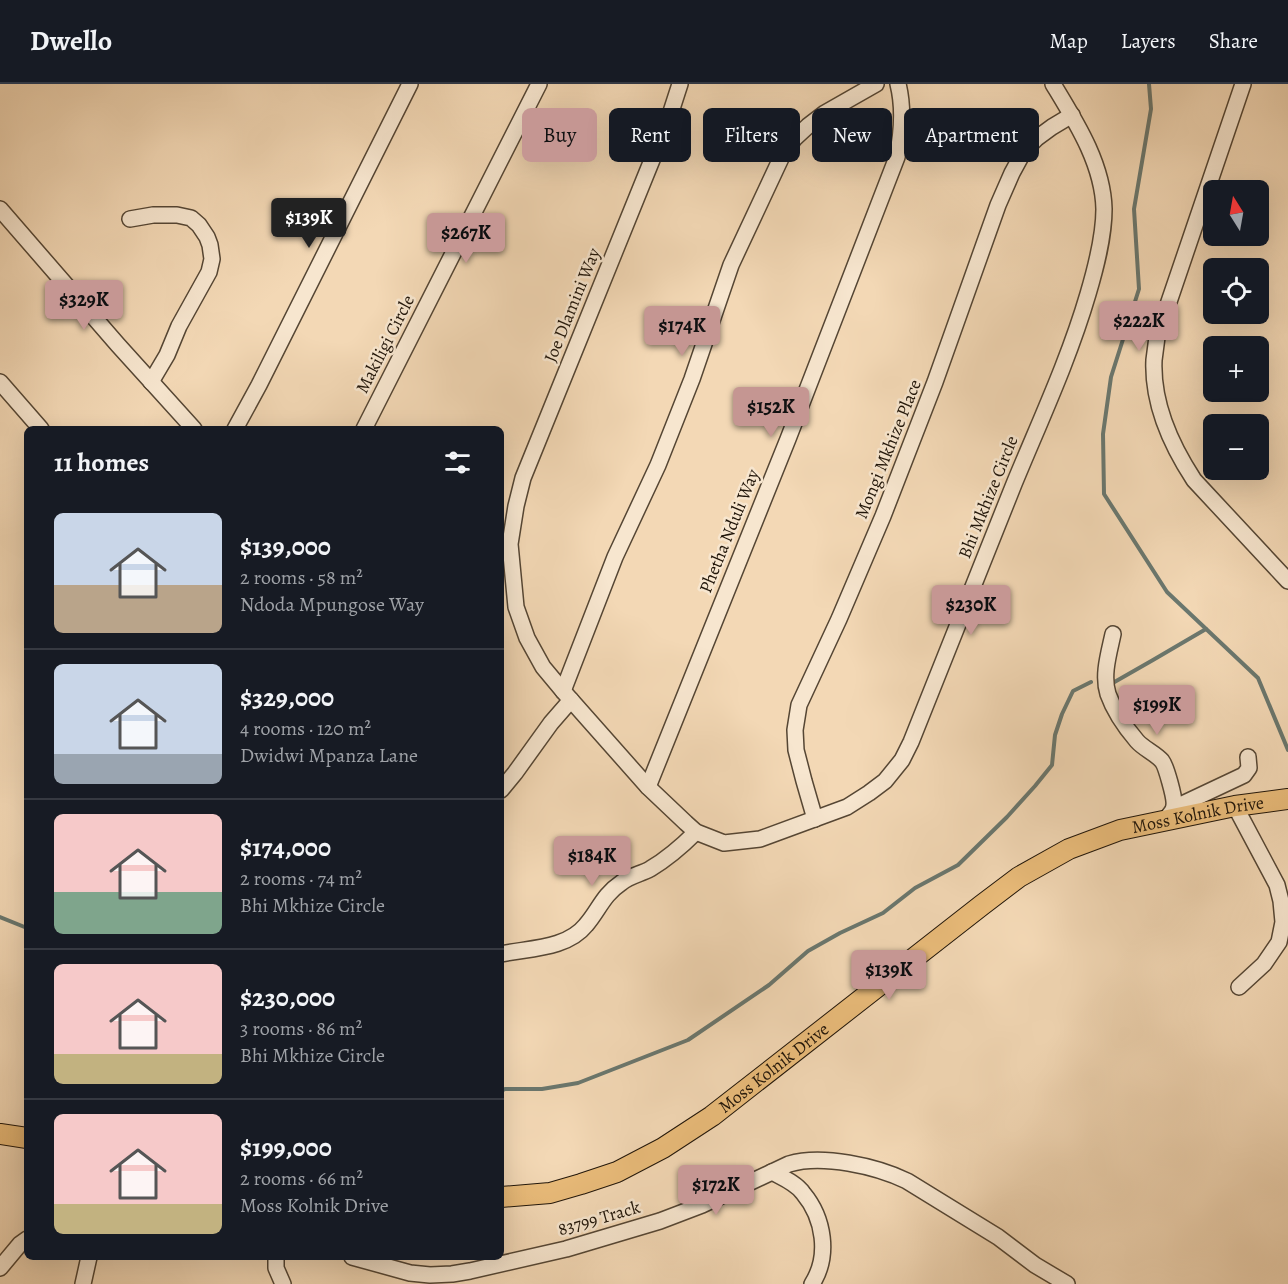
<!DOCTYPE html>
<html lang="en">
<head>
<meta charset="utf-8">
<style>
  :root { --surface:#171b24; --page:#242831; --text:#f1f3f6; --muted:#9ea1a6; --line:#363941; --accent:#c59692 }
  body { margin:0; font-family:Alegreya,serif; background:var(--page); color:var(--text); height:100vh; display:flex; flex-direction:column; font-size:22px; white-space:nowrap }
  * { box-sizing:border-box; margin:0 }
  p { font-size:20px; color:var(--muted) }
  .icon { flex:none; width:33px; height:33px; fill:none; stroke:currentColor; stroke-width:2; stroke-linecap:round; stroke-linejoin:round }
  .map { position:relative; flex:1; overflow:hidden }
  .panel { position:absolute; left:24px; top:342px; width:480px; height:834px; display:flex; flex-direction:column; background:var(--surface); border-radius:9px; box-shadow:0 6px 24px #0002 }
  .panel>* { flex:none }
  .banner { position:absolute; left:522px; top:24px; width:570px; height:54px; display:flex; gap:12px }
  .needle { width:39px; rotate:349deg }
  .controls { position:absolute; left:1203px; top:96px; display:grid; gap:12px }
  .controls a { display:grid; place-items:center; width:66px; height:66px; border-radius:9px; background:var(--surface); box-shadow:0 6px 24px #0002; font-size:30px }
  .price { position:absolute; translate:-50% -51px; padding:0 14px; border-radius:6px; background:var(--accent); color:#111; font-size:20px; line-height:39px; filter:drop-shadow(0 2px 3px #0008) }
  .price::after { content:''; position:absolute; left:50%; top:36px; width:18px; height:14px; margin-left:-9px; background:inherit; clip-path:polygon(0 0,100% 0,50% 100%) }
  .price.current { background:#222; color:#fff }
  ul { padding:0; list-style:none }
  li { display:flex; align-items:center; gap:18px; height:150px; padding:0 30px }
  li+li { border-top:2px solid var(--line) }
  li span { display:grid; place-items:center; flex:none; width:168px; height:120px; border-radius:9px; color:#555 }
  li>.icon { margin-inline-start:auto }
  span .icon { width:72px; height:72px; fill:#fffc; stroke-width:1 }
  li b { font-size:26px }
  h2 { display:flex; justify-content:space-between; align-items:center; height:72px; padding:0 30px; font-size:26px }
  .pill { padding:0 21px; border-radius:9px; background:var(--surface); box-shadow:0 6px 24px #0002; font-size:21px; line-height:54px }
  .pill.current { background:var(--accent); color:#111 }
  header { display:flex; align-items:center; gap:36px; box-sizing:border-box; height:84px; padding:0 30px; background:var(--surface); border-bottom:2px solid var(--line) }
  header strong { font-size:28px }
  nav { display:flex; gap:33px; margin-inline-start:auto; font-size:21px }
  .map>svg:first-child { display:block }
  .lines { fill:none; stroke-linecap:round; stroke-linejoin:round }
  .stream { stroke:#6a776e; stroke-width:4 }
  .minor-casing { stroke:#554634; stroke-width:18 }
  .major-casing { stroke:#201509; stroke-width:22 }
  .minor { stroke:#f7e6cf; stroke-width:15 }
  .major { stroke:#eabc7a; stroke-width:20 }
  .labels { text-anchor:middle; stroke-width:5; stroke-linejoin:round; paint-order:stroke }
  .street-label { font-size:18px; fill:#201509; stroke:#f7e6cf }
</style>
</head>
<body>
<header>
<strong>Dwello</strong>
<nav><a>Map</a><a>Layers</a><a>Share</a></nav>
</header>
<div class="map">
<svg width="1288" height="1200" viewBox="0 0 1288 1200">
  <rect width="100%" height="100%" fill="#f3d8b5"/>
  <filter id="stains"><feTurbulence type="fractalNoise" baseFrequency=".00333" numOctaves="4"/><feColorMatrix values="0 0 0 0 .2 0 0 0 0 .09 0 0 0 0 .02 0 0 0 .5 -.17"/></filter>
  <radialGradient id="worn" r=".72"><stop offset=".6" stop-color="#630" stop-opacity="0"/><stop offset="1" stop-color="#630" stop-opacity=".3"/></radialGradient>
  <g class="lines">
    <!-- stream -->
    <g class="stream">
      <path d="M1149 0 1151 25 1134 125 1139 205 1111 293 1103 350 1104 410 1167 508 1258 594 1288 666"/>
      <path d="M1111 600 1153 576 1206 545"/>
      <path d="M0 833 27 844"/>
      <path d="M501 1007 505 1005H542L578 999 688 956 769 901 808 867 840 849 883 829 915 804 958 781 1007 733 1035 702 1052 681 1055 651 1062 630 1073 607 1091 598"/>
    </g>
    <!-- minor casing -->
    <g class="minor-casing">
      <g id="minor">
        <path d="M680 0 669 34 523 394 516 422 510 460 516 523 527 554 543 583 563 607 648 703 686 739 696 748 724 759 760 755 847 723 869 709 885 697 902 676 911 658C945 572 979 486 1014 400 1040 337 1069 275 1088 210 1096 183 1104 153 1104 125 1103 80 1076 38 1053 0"/>
        <path d="M1243 0 1157 253C1156 261 1155 268 1154 276 1152 319 1171 361 1194 396L1288 497"/>
        <path d="M0 125 118 261 194 345"/>
        <path d="M130 135 153 131H177L191 134 199 141 207 153 210 161 212 175 209 188 179 242 167 271 151 298"/>
        <path d="M0 298 41 345"/>
        <path d="M235 345 259 301 410 0"/>
        <path d="M364 345 539 0"/>
        <path d="M1113 550C1109 569 1102 591 1108 610 1114 627 1125 643 1137 657 1144 665 1155 669 1162 677 1166 682 1175 714 1174 721 1174 727 1169 731 1165 736"/>
        <path d="M563 607 615 473 658 381 692 295 731 181 782 72 794 55 808 42 825 29 876 0"/>
        <path d="M648 703 788 355 897 73C902 49 904 24 898 0"/>
        <path d="M501 706 515 689 551 639 571 616"/>
        <path d="M1235 722 1277 801 1281 817 1283 838 1279 858 1264 880 1239 903"/>
        <path d="M1174 724 1244 691 1249 684 1248 673"/>
        <path d="M815 735 804 697 796 666 795 646 799 621 839 535 883 432 935 298 998 121 1012 89 1024 67 1037 54 1052 43 1072 31"/>
        <path d="M501 870C529 864 567 865 586 841 599 826 603 811 621 799 629 792 641 790 650 785 667 775 682 762 696 748"/>
        <path d="M772 1088C783 1094 796 1099 803 1109 824 1134 830 1172 812 1200"/>
        <path d="M276 1173V1184L283 1200"/>
        <path d="M352 1173 410 1189 430 1191 452 1190 470 1187 566 1165 660 1137 702 1121 789 1080C822 1070 876 1082 907 1097L998 1153 1035 1181 1067 1200"/>
        <path d="M0 1184 20 1160 27 1155"/>
        <path d="M83 1200 89 1173"/>
      </g>
    </g>
    <!-- major casing -->
    <g class="major-casing">
      <g id="major">
        <path d="M0 1050 27 1054"/>
        <path id="s1" d="M501 1113 550 1109 581 1100 617 1088 663 1064 712 1032 982 821 1019 793 1069 765 1120 746 1235 722 1288 715"/>
      </g>
    </g>
    <!-- minor -->
    <use href="#minor" class="minor"/>
    <!-- major -->
    <use href="#major" class="major"/>
  </g>
  <g class="labels">
    <!-- street labels -->
    <g class="street-label">
      <text transform="translate(572 221) rotate(-68)" y="6">Joe Dlamini Way</text>
      <text transform="translate(385 260) rotate(-63)" y="6">Makiligi Circle</text>
      <text transform="translate(888 365) rotate(-68)" y="6">Mongi Mkhize Place</text>
      <text transform="translate(988 413) rotate(-68)" y="6">Bhi Mkhize Circle</text>
      <text transform="translate(729 447) rotate(-68)" y="6">Phetha Nduli Way</text>
      <text dy="6" stroke="none"><textPath href="#s1" startOffset="810">Moss Kolnik Drive</textPath></text>
      <text dy="6" stroke="none"><textPath href="#s1" startOffset="308">Moss Kolnik Drive</textPath></text>
      <text transform="translate(599 1134) rotate(-16)" y="6">83799 Track</text>
    </g>
  </g>
  <rect width="100%" height="100%" filter="url(#stains)"/>
  <rect width="100%" height="100%" fill="url(#worn)"/>
</svg>
<div class="controls">
<a><svg class="needle" viewBox="-14 -14 28 28"><path d="M0-13l5 13h-10z" fill="#e53935"/><path d="M0 13l5-13h-10z" fill="#9ea1a6"/></svg></a>
<a><svg class="icon" aria-label="locate" viewBox="0 0 24 24"><circle cx="12" cy="12" r="6"/><path d="M12 2v4M12 18v4M2 12h4M18 12h4"/></svg></a>
<a>+</a>
<a>−</a>
</div>
<b class="price current" style="left:309px;top:165px">$139K</b>
<b class="price" style="left:466px;top:180px">$267K</b>
<b class="price" style="left:84px;top:247px">$329K</b>
<b class="price" style="left:1139px;top:268px">$222K</b>
<b class="price" style="left:682px;top:273px">$174K</b>
<b class="price" style="left:771px;top:354px">$152K</b>
<b class="price" style="left:971px;top:552px">$230K</b>
<b class="price" style="left:1157px;top:652px">$199K</b>
<b class="price" style="left:592px;top:803px">$184K</b>
<b class="price" style="left:889px;top:917px">$139K</b>
<b class="price" style="left:716px;top:1132px">$172K</b>
<div class="banner">
<a class="pill current">Buy</a>
<a class="pill">Rent</a>
<a class="pill">Filters</a>
<a class="pill">New</a>
<a class="pill">Apartment</a>
</div>
<section class="panel">
<h2>11 homes<svg class="icon" aria-label="filters" viewBox="0 0 24 24"><path d="M4 7h16M4 17h16"/><circle cx="9" cy="7" r="2"/><circle cx="15" cy="17" r="2"/></svg></h2>
<ul>
<li><span style="background:linear-gradient(#c9d6e8 60%,#b9a48a 0)"><svg class="icon" aria-label="home" viewBox="0 0 24 24"><path d="M3 11l9-7 9 7M6 9v11h12V9"/></svg></span><div><b>$139,000</b><p>2 rooms · 58 m²</p><p>Ndoda Mpungose Way</p></div></li>
<li><span style="background:linear-gradient(#c9d6e8 75%,#9aa5b1 0)"><svg class="icon" aria-label="home" viewBox="0 0 24 24"><path d="M3 11l9-7 9 7M6 9v11h12V9"/></svg></span><div><b>$329,000</b><p>4 rooms · 120 m²</p><p>Dwidwi Mpanza Lane</p></div></li>
<li><span style="background:linear-gradient(#f6c9c9 65%,#7fa58c 0)"><svg class="icon" aria-label="home" viewBox="0 0 24 24"><path d="M3 11l9-7 9 7M6 9v11h12V9"/></svg></span><div><b>$174,000</b><p>2 rooms · 74 m²</p><p>Bhi Mkhize Circle</p></div></li>
<li><span style="background:linear-gradient(#f6c9c9 75%,#c2b280 0)"><svg class="icon" aria-label="home" viewBox="0 0 24 24"><path d="M3 11l9-7 9 7M6 9v11h12V9"/></svg></span><div><b>$230,000</b><p>3 rooms · 86 m²</p><p>Bhi Mkhize Circle</p></div></li>
<li><span style="background:linear-gradient(#f6c9c9 75%,#c2b280 0)"><svg class="icon" aria-label="home" viewBox="0 0 24 24"><path d="M3 11l9-7 9 7M6 9v11h12V9"/></svg></span><div><b>$199,000</b><p>2 rooms · 66 m²</p><p>Moss Kolnik Drive</p></div></li>
</ul>
</section>
</div>
</body>
</html>
